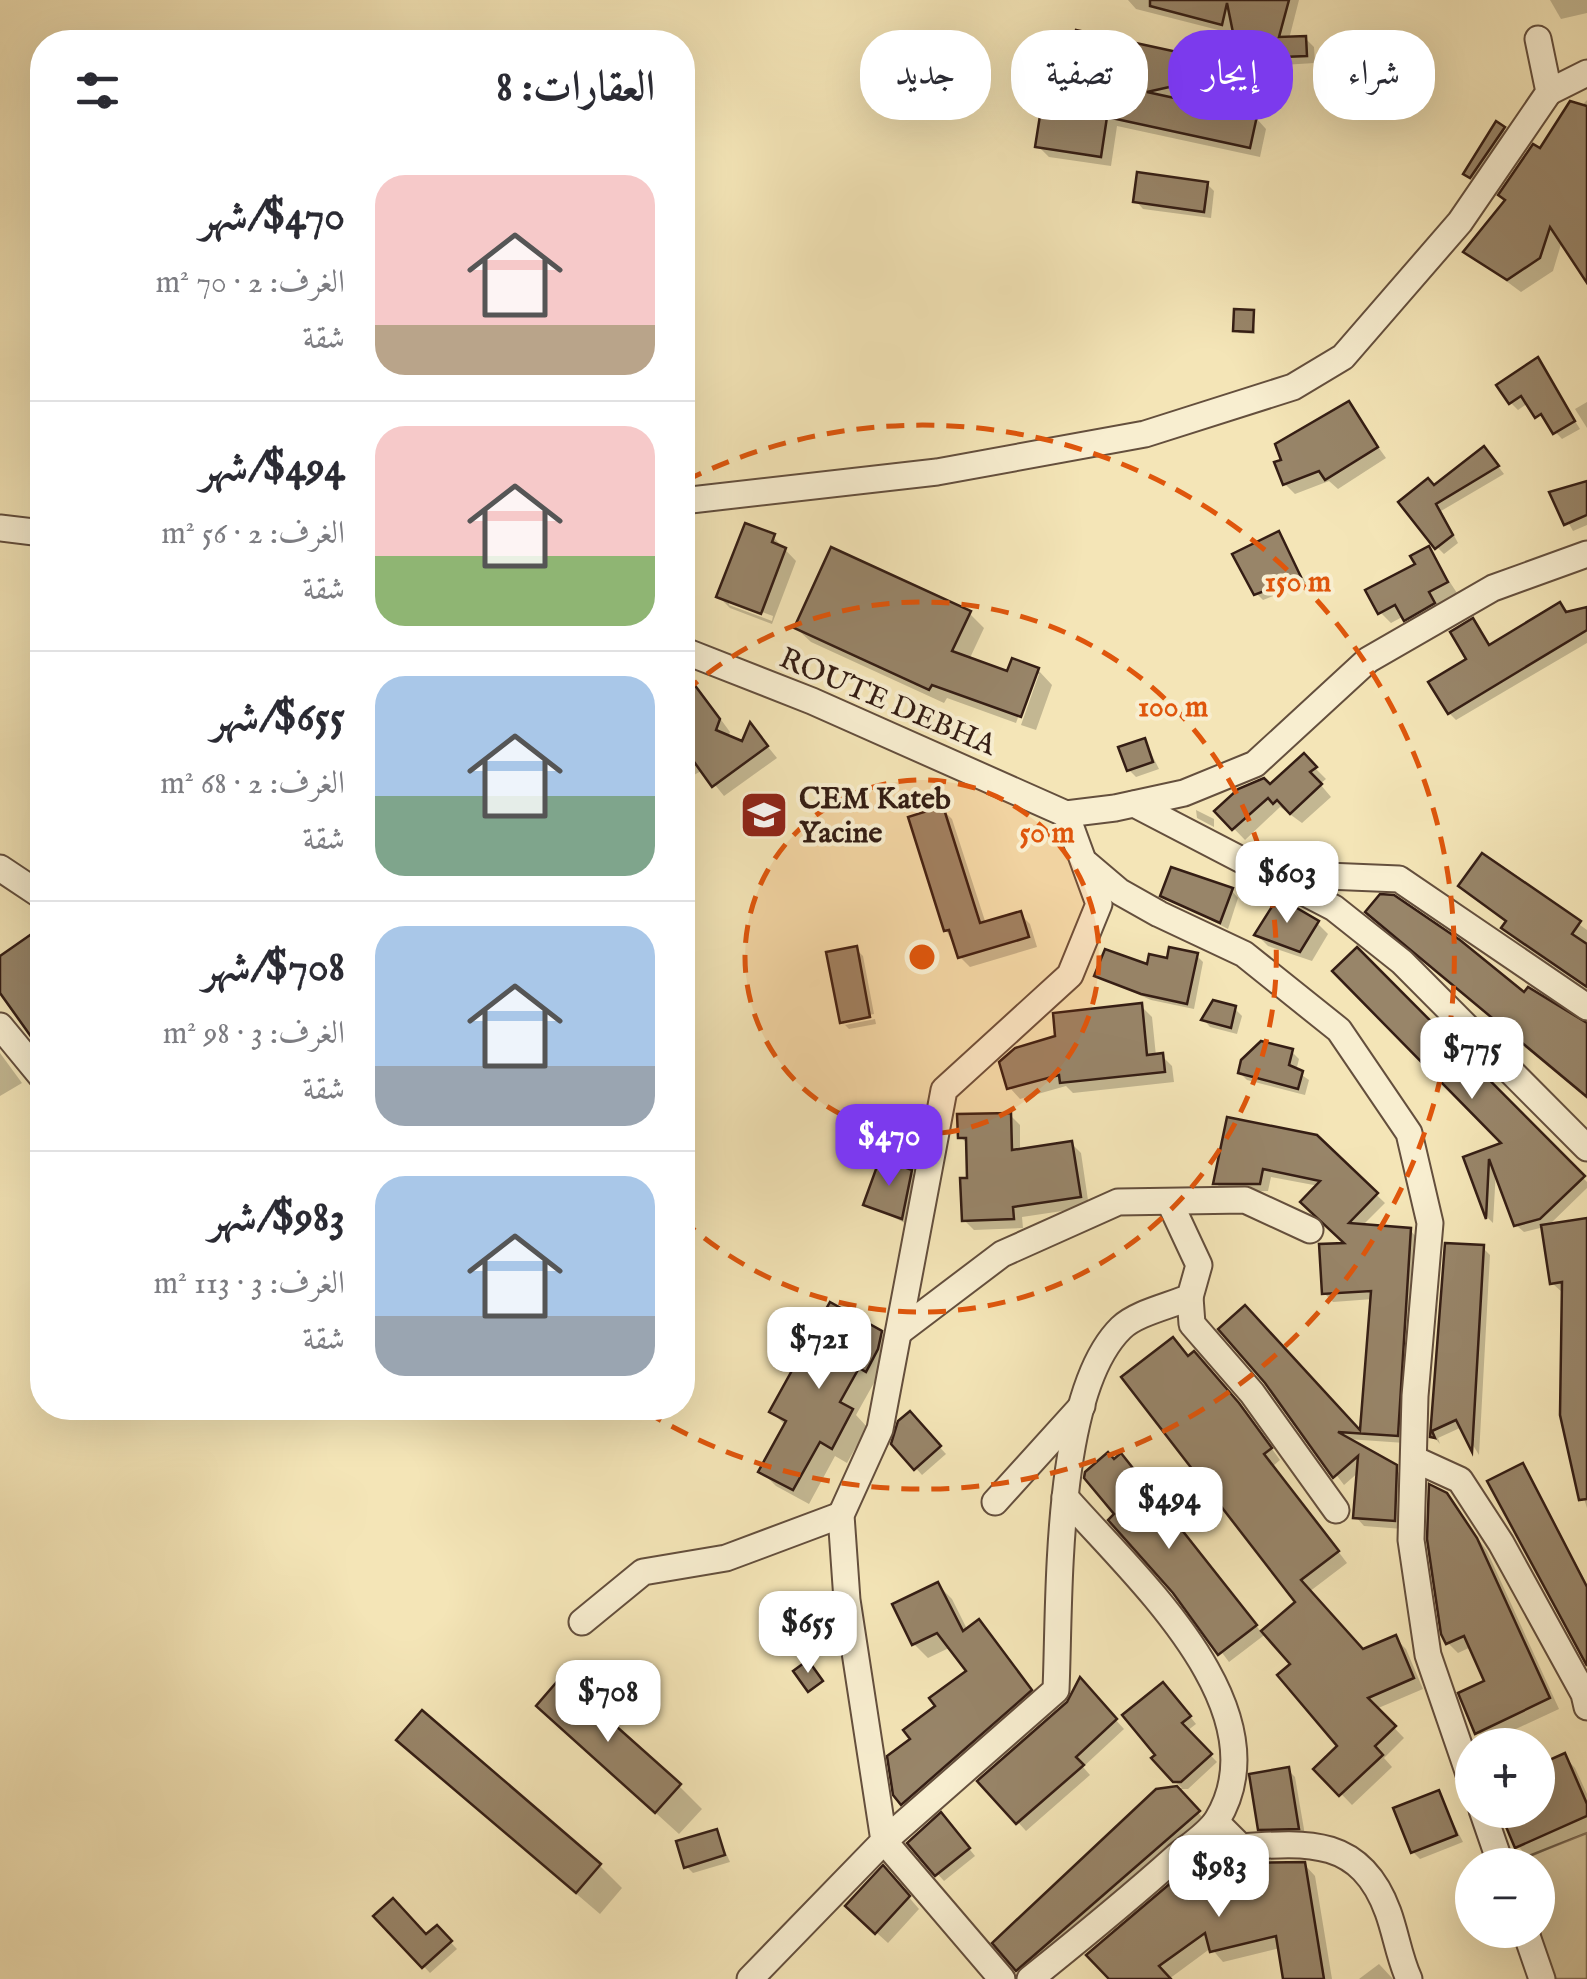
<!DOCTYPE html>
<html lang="ar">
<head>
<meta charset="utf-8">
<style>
  :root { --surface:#fff; --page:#f7f7f7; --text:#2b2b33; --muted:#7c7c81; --line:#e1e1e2; --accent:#7c3aed }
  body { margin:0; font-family:"IM FELL English",Amiri,serif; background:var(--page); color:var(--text); direction:rtl; height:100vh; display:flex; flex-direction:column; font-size:38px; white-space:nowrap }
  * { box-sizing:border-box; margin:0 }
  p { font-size:32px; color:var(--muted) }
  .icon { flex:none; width:55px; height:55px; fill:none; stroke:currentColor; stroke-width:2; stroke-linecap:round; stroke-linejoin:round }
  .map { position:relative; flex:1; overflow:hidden; direction:ltr }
  .details { position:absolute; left:30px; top:30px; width:665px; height:1390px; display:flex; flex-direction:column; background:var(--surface); border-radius:40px; box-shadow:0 10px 40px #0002; direction:rtl }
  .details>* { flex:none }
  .top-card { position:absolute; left:725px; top:30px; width:710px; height:90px; direction:rtl; display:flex; gap:20px }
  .fabs { position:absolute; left:1455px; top:1728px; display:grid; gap:20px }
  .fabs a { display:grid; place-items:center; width:100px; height:100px; border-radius:50%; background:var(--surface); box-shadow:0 10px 40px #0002; font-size:50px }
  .price { position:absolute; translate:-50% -85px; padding:0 22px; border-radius:20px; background:#fff; color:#222; font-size:32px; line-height:65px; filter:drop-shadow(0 2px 5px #0008) }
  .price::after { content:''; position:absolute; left:50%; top:60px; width:30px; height:22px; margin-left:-15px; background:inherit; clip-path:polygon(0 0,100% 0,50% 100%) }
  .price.selected { background:var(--accent); color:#fff }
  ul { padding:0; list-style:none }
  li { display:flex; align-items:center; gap:30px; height:250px; padding:0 40px }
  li+li { border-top:2px solid var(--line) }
  li span { display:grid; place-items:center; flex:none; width:280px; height:200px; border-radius:30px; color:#555 }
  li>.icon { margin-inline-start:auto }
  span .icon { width:120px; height:120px; fill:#fffc; stroke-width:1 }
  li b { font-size:42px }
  h2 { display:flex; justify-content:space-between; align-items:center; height:120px; padding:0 40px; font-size:42px }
  .pill { padding:0 35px; border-radius:40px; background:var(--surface); box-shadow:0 10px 40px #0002; font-size:35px; line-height:90px }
  .pill.selected { background:var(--accent); color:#fff }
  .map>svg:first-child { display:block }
  .green { fill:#d3c39b; stroke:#847058; stroke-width:2.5 }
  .shadow { fill:#0003; fill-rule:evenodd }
  .building { fill:#988569; stroke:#341d14; stroke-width:2.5 }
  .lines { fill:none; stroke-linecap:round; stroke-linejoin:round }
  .minor-casing { stroke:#644f3d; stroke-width:29 }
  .minor { stroke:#f8eed0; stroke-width:25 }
  .ring { fill:none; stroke:#df560c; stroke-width:5; stroke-dasharray:18 12 }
  .labels { text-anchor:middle; stroke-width:8; stroke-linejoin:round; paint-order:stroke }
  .street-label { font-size:30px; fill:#341d14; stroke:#f8eed0 }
  .poi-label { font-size:30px; font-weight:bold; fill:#341d14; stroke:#f8eed0; text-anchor:start }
  .centre { fill:#df560c; stroke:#f8eed0; stroke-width:5 }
  .ring-label { font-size:30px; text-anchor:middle; font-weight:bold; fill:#df560c; stroke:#f8eed0; stroke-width:8; stroke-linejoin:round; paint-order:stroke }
</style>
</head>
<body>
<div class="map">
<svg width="1587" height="1979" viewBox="0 0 1587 1979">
  <rect width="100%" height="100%" fill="#f4e5b7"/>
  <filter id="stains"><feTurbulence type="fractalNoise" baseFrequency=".002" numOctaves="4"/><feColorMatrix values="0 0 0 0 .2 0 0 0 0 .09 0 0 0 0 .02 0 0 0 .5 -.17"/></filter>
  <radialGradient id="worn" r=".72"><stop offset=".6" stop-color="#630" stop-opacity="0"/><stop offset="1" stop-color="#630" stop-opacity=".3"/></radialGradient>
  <!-- green -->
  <path class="green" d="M1587 1833V1979H1542L1538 1865H1506Z"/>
  <!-- shadow -->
  <g class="shadow">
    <path d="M1128 0H1299L1289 39 1305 38 1314 47 1315 63 1265 66 1267 76 1252 79 1244 70 1233 19 1230 33 1136 9Z"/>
    <path d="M1550 0H1587V13L1561 19Z"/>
    <path d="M1212 63 1223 73 1220 89 1169 99 1256 118 1266 129 1260 157 1117 126 1111 166 1049 157 1038 146 1059 108Z"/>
    <path d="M1587 100V279L1562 241 1553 271 1521 292 1467 252 1540 151Z"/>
    <path d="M1497 125 1511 136 1478 184 1466 174Z"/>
    <path d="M1207 184 1214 191 1211 218 1143 209 1136 201Z"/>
    <path d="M1253 313 1255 334 1239 333 1236 330Z"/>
    <path d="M1538 361 1580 429 1562 439 1528 403 1518 410 1511 403Z"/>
    <path d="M1587 402V428L1575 409Z"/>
    <path d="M1348 405 1386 458 1338 489 1329 481 1295 494 1285 484Z"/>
    <path d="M1491 457 1504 474 1441 511 1458 543 1444 554 1437 547 1434 488Z"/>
    <path d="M1587 484V525L1573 531 1552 494Z"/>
    <path d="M1278 534 1306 583 1263 600 1256 593Z"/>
    <path d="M773 537 796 561 772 624 730 608 719 597ZM729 600 773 616 772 621 729 605Z"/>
    <path d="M1428 549 1457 593 1438 604 1444 614 1417 630 1404 616 1391 623 1380 612Z"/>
    <path d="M1560 605 1568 614 1587 609V643L1456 720 1449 713 1469 660 1473 621 1491 647Z"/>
    <path d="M969 613 984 628 969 660 1009 675 1038 670 1052 685 1036 730 1021 725 1039 674H1034L1016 723 947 698 944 703 811 642 796 628Z"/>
    <path d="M691 679 730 732 728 737 743 744 751 726 777 758 724 796 703 770 694 775 682 763V685Z"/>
    <path d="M1145 741 1159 769 1136 777 1129 770Z"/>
    <path d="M1304 757 1326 779 1320 784 1331 797 1302 823 1280 807 1245 840 1217 811 1270 788Z"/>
    <path d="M942 809 952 819 986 924 1020 914 1030 924 1037 947 970 967 960 957 946 930Z"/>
    <path d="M1196 810 1214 819V827L1197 818Z"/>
    <path d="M1483 856 1587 930V989L1518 942 1504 928 1508 923 1461 886Z"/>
    <path d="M1231 890 1238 898 1228 929 1163 895Z"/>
    <path d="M1317 923 1328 934 1312 961 1268 946 1257 935Z"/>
    <path d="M32 936 42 947V1048L0 989V959Z"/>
    <path d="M856 949 863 956 874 1014 844 1020V1024L842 1022Z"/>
    <path d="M1357 951 1587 1182V1188L1547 1227 1587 1221V1508L1576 1474 1564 1294 1552 1283 1544 1227 1524 1232 1516 1225 1496 1170 1493 1223 1488 1218 1466 1158 1506 1144Z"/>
    <path d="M1196 955 1203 962 1194 1009 1151 1000 1097 976Z"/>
    <path d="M1141 1006 1152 1017 1156 1056H1162L1172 1066 1174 1082 1073 1093 1066 1086 1020 1099 1010 1088Z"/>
    <path d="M1235 1009 1242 1016 1237 1034 1210 1027 1204 1020Z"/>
    <path d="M875 1019 876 1024 849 1029 845 1025Z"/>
    <path d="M1292 1052 1299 1059 1296 1071 1309 1080 1305 1095 1247 1080 1240 1073Z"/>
    <path d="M0 1053 22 1083 0 1096Z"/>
    <path d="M1010 1115 1020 1125V1151L1071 1143 1081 1153 1089 1207 1022 1217 1023 1228 974 1230 964 1220 969 1145 960 1137Z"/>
    <path d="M1316 1137 1385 1203 1362 1226 1410 1230 1418 1239 1405 1443 1347 1439 1404 1476 1403 1529 1364 1526 1356 1517 1360 1471 1344 1485 1267 1382 1245 1308 1362 1435 1373 1299 1333 1302 1324 1293 1349 1245 1319 1186 1271 1177 1268 1191 1224 1192 1216 1183Z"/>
    <path d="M911 1172 918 1179 909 1225 866 1204Z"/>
    <path d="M1483 1248 1490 1255 1479 1455 1462 1427 1438 1438 1440 1444 1433 1436 1434 1397Z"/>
    <path d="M880 1333 896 1348 882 1385 875 1381 856 1415 867 1427 847 1463 835 1456 809 1504 776 1486 761 1471 786 1426 772 1412Z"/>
    <path d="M1173 1340 1189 1358 1204 1364 1249 1417 1280 1460 1273 1466 1347 1563 1309 1592 1363 1652 1395 1638 1406 1649 1423 1689 1376 1709 1404 1738 1384 1758 1392 1767 1352 1805 1317 1769 1341 1746 1293 1664 1267 1633 1229 1662 1118 1514 1115 1462 1130 1465 1262 1633 1298 1603Z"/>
    <path d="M909 1414 946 1454 922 1475 894 1443Z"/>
    <path d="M1522 1466 1587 1584V1660Z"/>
    <path d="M1446 1495 1487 1551 1559 1709 1488 1742 1478 1732 1487 1683 1471 1647 1458 1653 1448 1643Z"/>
    <path d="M938 1585 952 1599 968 1631 979 1622 1044 1705 916 1817 903 1803 914 1740 970 1672 951 1647 928 1658 914 1644Z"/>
    <path d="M1081 1682 1124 1729 1083 1767 1090 1775 1026 1831 981 1781 1069 1704Z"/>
    <path d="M1170 1692 1196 1724 1187 1731 1217 1762 1188 1789H1176L1182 1788 1175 1781Z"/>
    <path d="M562 1728 679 1786 702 1809 679 1834Z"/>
    <path d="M1564 1756 1575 1768 1587 1794V1832L1529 1858 1518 1846 1501 1810H1538V1768Z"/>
    <path d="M422 1762 599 1865 622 1888 600 1914Z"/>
    <path d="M1288 1770 1295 1777 1305 1835 1268 1836 1261 1828Z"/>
    <path d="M1176 1789 1205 1820 1025 1977 996 1943Z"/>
    <path d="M1438 1793 1463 1842 1420 1859 1413 1852Z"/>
    <path d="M948 1823 975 1856 944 1881 910 1843Z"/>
    <path d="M716 1831 730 1862 693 1873 686 1866Z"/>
    <path d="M1304 1864 1315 1876 1332 1979H1286L1280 1948 1223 1962 1211 1948 1169 1979H1112L1242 1866Z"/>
    <path d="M894 1880 919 1909 888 1943 859 1917Z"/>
    <path d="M376 1916 427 1938 437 1928 457 1949 430 1973Z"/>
    <path d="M1379 1964 1393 1979H1359Z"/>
  </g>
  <!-- building -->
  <g class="building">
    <path d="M1150 0H1289L1279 37 1306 36 1307 56 1258 58 1260 68 1241 72 1227 3 1222 25 1150 6Z"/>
    <path d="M1076 30 1214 60 1210 78 1147 92 1257 116 1250 148 1107 117 1101 157 1035 147 1042 103 1057 105 1055 67H1068Z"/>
    <path d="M1570 101 1587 106V283L1550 227 1540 258 1507 280 1463 252 1505 200 1498 195 1533 144 1540 148Z"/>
    <path d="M1496 121 1505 127 1470 178 1463 174Z"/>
    <path d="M1137 172 1208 182 1204 212 1133 202Z"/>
    <path d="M1234 309 1254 310 1253 332 1233 331Z"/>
    <path d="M1538 357 1575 421 1553 434 1541 414 1535 418 1521 396 1509 404 1496 385Z"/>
    <path d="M1349 401 1378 447 1325 480 1319 471 1283 485 1274 462 1281 460 1275 444Z"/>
    <path d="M1484 446 1499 466 1436 504 1453 535 1435 549 1398 502 1428 478 1434 485Z"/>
    <path d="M1587 481V515L1564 525 1549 492Z"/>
    <path d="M745 523 775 534 772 542 786 548 761 614 716 597Z"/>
    <path d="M1279 531 1301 577 1254 595 1232 554Z"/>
    <path d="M1429 546 1448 582 1429 592 1435 603 1404 621 1395 605 1378 614 1365 590 1415 564 1410 556Z"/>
    <path d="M831 547 971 611 952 651 1007 671 1012 658 1039 668 1021 717 932 685 929 690 794 628Z"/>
    <path d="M1560 602 1566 612 1587 607V630L1448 714 1428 682 1466 659 1450 632 1473 618 1489 645Z"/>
    <path d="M682 668 720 719 716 730 742 741 750 722 768 746 712 787 692 759 682 766Z"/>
    <path d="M1145 738 1153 762 1127 771 1118 747Z"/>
    <path d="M1304 753 1317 767 1310 772 1322 784 1290 814 1277 800 1273 804 1268 798 1232 830 1214 811 1238 789 1264 778 1270 784Z"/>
    <path d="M943 806 980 923 1021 911 1029 937 958 958 949 930 944 931 908 817Z"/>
    <path d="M1482 853 1581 921 1572 934 1587 944V987L1501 928 1506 921 1458 886Z"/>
    <path d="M1171 867 1233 888 1220 923 1160 896Z"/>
    <path d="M1380 894 1394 895 1460 940 1524 992 1528 987 1587 1023V1097L1365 912Z"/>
    <path d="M1278 897 1319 921 1300 952 1254 935Z"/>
    <path d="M33 933 42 947V1052L0 993V956Z"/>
    <path d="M857 946 870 1017 840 1023 826 952Z"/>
    <path d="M1169 947 1198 953 1187 1004 1141 994 1094 976 1105 949 1147 964 1149 954 1167 958Z"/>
    <path d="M1357 947 1585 1176 1540 1219 1514 1226 1489 1159 1486 1219 1463 1157 1501 1143 1332 971Z"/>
    <path d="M1213 1000 1236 1006 1231 1028 1201 1020Z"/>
    <path d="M1142 1003 1147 1055 1163 1053 1165 1072 1060 1083 1059 1075 1007 1089 999 1062 1015 1048 1055 1036 1053 1013Z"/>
    <path d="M1261 1041 1293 1049 1289 1065 1303 1071 1298 1089 1238 1073 1241 1060Z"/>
    <path d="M1011 1113 1012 1150 1072 1141 1081 1197 1013 1207 1014 1219 962 1221 960 1178H967L966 1138H958L957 1114Z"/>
    <path d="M1227 1117 1317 1135 1378 1193 1349 1223 1411 1228 1398 1436 1338 1432 1397 1465 1395 1521 1353 1518 1358 1456 1333 1478 1265 1383 1218 1329 1245 1305 1360 1430 1371 1291 1322 1294 1319 1244 1344 1243 1300 1202 1320 1181 1263 1169 1260 1184H1213Z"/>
    <path d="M880 1158 912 1170 902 1219 863 1205Z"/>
    <path d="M1587 1218V1499L1579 1500 1560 1415 1562 1282 1550 1284 1541 1225Z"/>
    <path d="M1445 1243 1484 1245 1472 1452 1456 1420 1432 1431 1435 1438 1430 1437Z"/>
    <path d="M830 1302 882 1331 878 1349 866 1372 859 1368 840 1402 853 1409 832 1449 820 1442 793 1490 758 1472 786 1421 769 1412Z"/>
    <path d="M1173 1337 1188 1356 1194 1351 1239 1403 1272 1448 1264 1454 1339 1551 1301 1580 1363 1649 1396 1635 1414 1678 1368 1698 1396 1726 1375 1746 1383 1755 1339 1796 1313 1769 1337 1746 1277 1675 1290 1664 1261 1631 1295 1602 1121 1377Z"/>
    <path d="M910 1411 941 1446 914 1470 891 1444 898 1421Z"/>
    <path d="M1108 1452 1114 1459 1121 1453 1257 1625 1218 1655 1173 1593 1108 1520 1114 1514 1084 1478 1085 1472Z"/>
    <path d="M1523 1463 1587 1587V1666L1487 1481Z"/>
    <path d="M1429 1484 1447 1493 1477 1538 1550 1698 1475 1734 1458 1693 1484 1681 1464 1636 1446 1644 1441 1634 1427 1539Z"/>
    <path d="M938 1582 963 1631 979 1619 1032 1690 901 1805 893 1795 887 1756 910 1739 903 1730 935 1706 929 1698 966 1671 937 1633 912 1645 892 1604Z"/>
    <path d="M808 1660 823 1681 808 1692 793 1671Z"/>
    <path d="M561 1677 681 1784 655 1813 536 1706Z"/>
    <path d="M1080 1677 1117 1719 1076 1757 1084 1765 1016 1824 977 1781 1067 1702Z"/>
    <path d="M1163 1682 1191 1716 1182 1723 1212 1754 1181 1782H1173L1151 1758 1155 1755 1122 1715Z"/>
    <path d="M422 1710 601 1864 576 1893 396 1740Z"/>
    <path d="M1565 1753 1587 1804V1816L1515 1848 1499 1810H1538V1765Z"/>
    <path d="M1289 1767 1299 1829 1258 1830 1249 1774Z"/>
    <path d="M1177 1786 1200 1811 1016 1971 992 1943 1156 1789Z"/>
    <path d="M1439 1790 1457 1835 1411 1853 1393 1808Z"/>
    <path d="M941 1812 970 1848 935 1876 907 1843Z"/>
    <path d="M717 1829 725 1855 684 1868 676 1841Z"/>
    <path d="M1231 1859 1242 1863 1305 1862 1324 1979H1283L1276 1936 1210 1952 1205 1933 1159 1966 1171 1979H1109L1086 1955 1186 1870Z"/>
    <path d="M883 1865 910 1896 875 1934 845 1906Z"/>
    <path d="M393 1898 426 1934 437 1925 452 1941 422 1968 373 1916Z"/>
  </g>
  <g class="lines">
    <!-- minor casing -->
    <g class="minor-casing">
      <g id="minor">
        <path d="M1549 92 1587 73"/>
        <path d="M682 501 937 472 1145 434 1293 387 1343 357 1460 222 1549 92 1538 39"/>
        <path d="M0 528 42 533"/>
        <path d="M682 650 812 701 1066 814 1115 808 1184 793 1255 764 1368 660 1493 588 1587 554"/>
        <path d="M1134 804 1334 908 1402 962 1587 1148"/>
        <path d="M1087 864 1120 892 1159 914 1244 954 1339 1030 1409 1133 1430 1223 1415 1396 1411 1540 1428 1655 1472 1783"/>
        <path d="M0 868 42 896"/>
        <path d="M1278 874 1399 879 1587 1007"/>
        <path d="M0 1026 42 1077"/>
        <path d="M1190 1297 1192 1324 1252 1393 1336 1510"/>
        <path d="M899 1332 1002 1254 1118 1202 1245 1200 1310 1230"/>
        <path d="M1414 1459 1460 1480 1501 1543 1584 1694 1587 1707"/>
        <path d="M995 1502 1082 1406"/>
        <path d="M582 1622 643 1572 726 1558 841 1515"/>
        <path d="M1482 1810 1501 1865"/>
        <path d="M1216 1822 1241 1847C1309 1842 1361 1838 1388 1912 1396 1934 1399 1957 1409 1979"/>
        <path d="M1525 1930 1542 1979"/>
        <path d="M750 1979 884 1841 847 1600 841 1515 880 1429 944 1090 1070 975 1099 904 1066 814"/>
        <path d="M1002 1979 884 1841 1056 1690C1060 1598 1054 1394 1121 1328 1136 1313 1170 1306 1190 1297L1199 1265 1170 1203"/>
        <path d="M1030 1979C1080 1939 1129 1899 1177 1856 1189 1846 1208 1834 1217 1820 1285 1709 1132 1574 1065 1497"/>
      </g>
    </g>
    <!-- minor -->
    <use href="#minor" class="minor"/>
  </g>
  <!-- distance rings -->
  <circle cx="922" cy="957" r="177" fill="#df560c" fill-opacity=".12"/>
  <g class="ring">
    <circle cx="922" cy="957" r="177"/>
    <path d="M684 693A355 355 0 1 1 684 1221"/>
    <path d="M685 481A532 532 0 1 1 640 1408"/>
  </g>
  <!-- icons -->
  <defs>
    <g id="school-square" transform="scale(2.5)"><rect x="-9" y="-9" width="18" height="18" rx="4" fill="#8f2418" stroke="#f8eed0"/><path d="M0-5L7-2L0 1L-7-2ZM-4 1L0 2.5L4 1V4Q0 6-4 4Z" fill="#fff"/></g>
  </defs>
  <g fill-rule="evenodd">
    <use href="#school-square" x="764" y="815"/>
  </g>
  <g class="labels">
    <!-- street labels -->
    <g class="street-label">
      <text transform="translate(888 701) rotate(23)" y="10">ROUTE DEBHA</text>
    </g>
    <!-- poi labels -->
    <g class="poi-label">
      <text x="799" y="808">CEM Kateb<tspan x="799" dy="34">Yacine</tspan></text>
    </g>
  </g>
  <circle cx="922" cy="957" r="15" class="centre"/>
  <g class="ring-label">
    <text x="1298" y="591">150 m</text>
    <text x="1173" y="716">100 m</text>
    <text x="1047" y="842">50 m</text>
  </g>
  <rect width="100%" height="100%" filter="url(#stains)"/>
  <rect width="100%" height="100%" fill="url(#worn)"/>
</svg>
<div class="fabs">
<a>+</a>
<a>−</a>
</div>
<b class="price" style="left:1287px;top:926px">$603</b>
<b class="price" style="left:1472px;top:1102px">$775</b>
<b class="price selected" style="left:889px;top:1189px">$470</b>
<b class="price" style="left:819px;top:1392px">$721</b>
<b class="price" style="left:1169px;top:1552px">$494</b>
<b class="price" style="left:808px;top:1676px">$655</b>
<b class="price" style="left:608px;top:1745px">$708</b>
<b class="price" style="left:1219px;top:1920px">$983</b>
<div class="top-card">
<a class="pill">شراء</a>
<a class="pill selected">إيجار</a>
<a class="pill">تصفية</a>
<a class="pill">جديد</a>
</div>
<section class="details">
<h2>العقارات: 8<svg class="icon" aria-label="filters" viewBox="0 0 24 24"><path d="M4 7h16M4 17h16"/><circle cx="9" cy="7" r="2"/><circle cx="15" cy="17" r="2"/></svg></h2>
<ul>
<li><span style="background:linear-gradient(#f6c9c9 75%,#b9a48a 0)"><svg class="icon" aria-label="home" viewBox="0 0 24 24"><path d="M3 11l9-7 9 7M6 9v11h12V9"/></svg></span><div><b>$470/شهر</b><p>الغرف: 2 · 70 m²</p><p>شقة</p></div></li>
<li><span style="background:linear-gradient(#f6c9c9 65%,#8fb573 0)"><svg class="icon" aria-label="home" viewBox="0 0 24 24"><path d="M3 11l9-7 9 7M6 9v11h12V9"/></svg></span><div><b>$494/شهر</b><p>الغرف: 2 · 56 m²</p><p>شقة</p></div></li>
<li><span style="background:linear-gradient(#a9c7e8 60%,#7fa58c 0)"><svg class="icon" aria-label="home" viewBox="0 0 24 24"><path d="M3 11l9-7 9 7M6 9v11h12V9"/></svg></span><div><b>$655/شهر</b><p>الغرف: 2 · 68 m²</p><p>شقة</p></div></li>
<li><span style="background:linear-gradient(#a9c7e8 70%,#9aa5b1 0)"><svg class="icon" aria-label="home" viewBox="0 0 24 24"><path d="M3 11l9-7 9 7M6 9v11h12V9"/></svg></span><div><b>$708/شهر</b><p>الغرف: 3 · 98 m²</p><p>شقة</p></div></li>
<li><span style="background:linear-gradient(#a9c7e8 70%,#9aa5b1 0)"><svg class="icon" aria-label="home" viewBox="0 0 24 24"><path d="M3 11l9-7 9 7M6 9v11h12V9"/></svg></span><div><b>$983/شهر</b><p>الغرف: 3 · 113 m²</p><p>شقة</p></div></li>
</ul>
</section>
</div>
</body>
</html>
